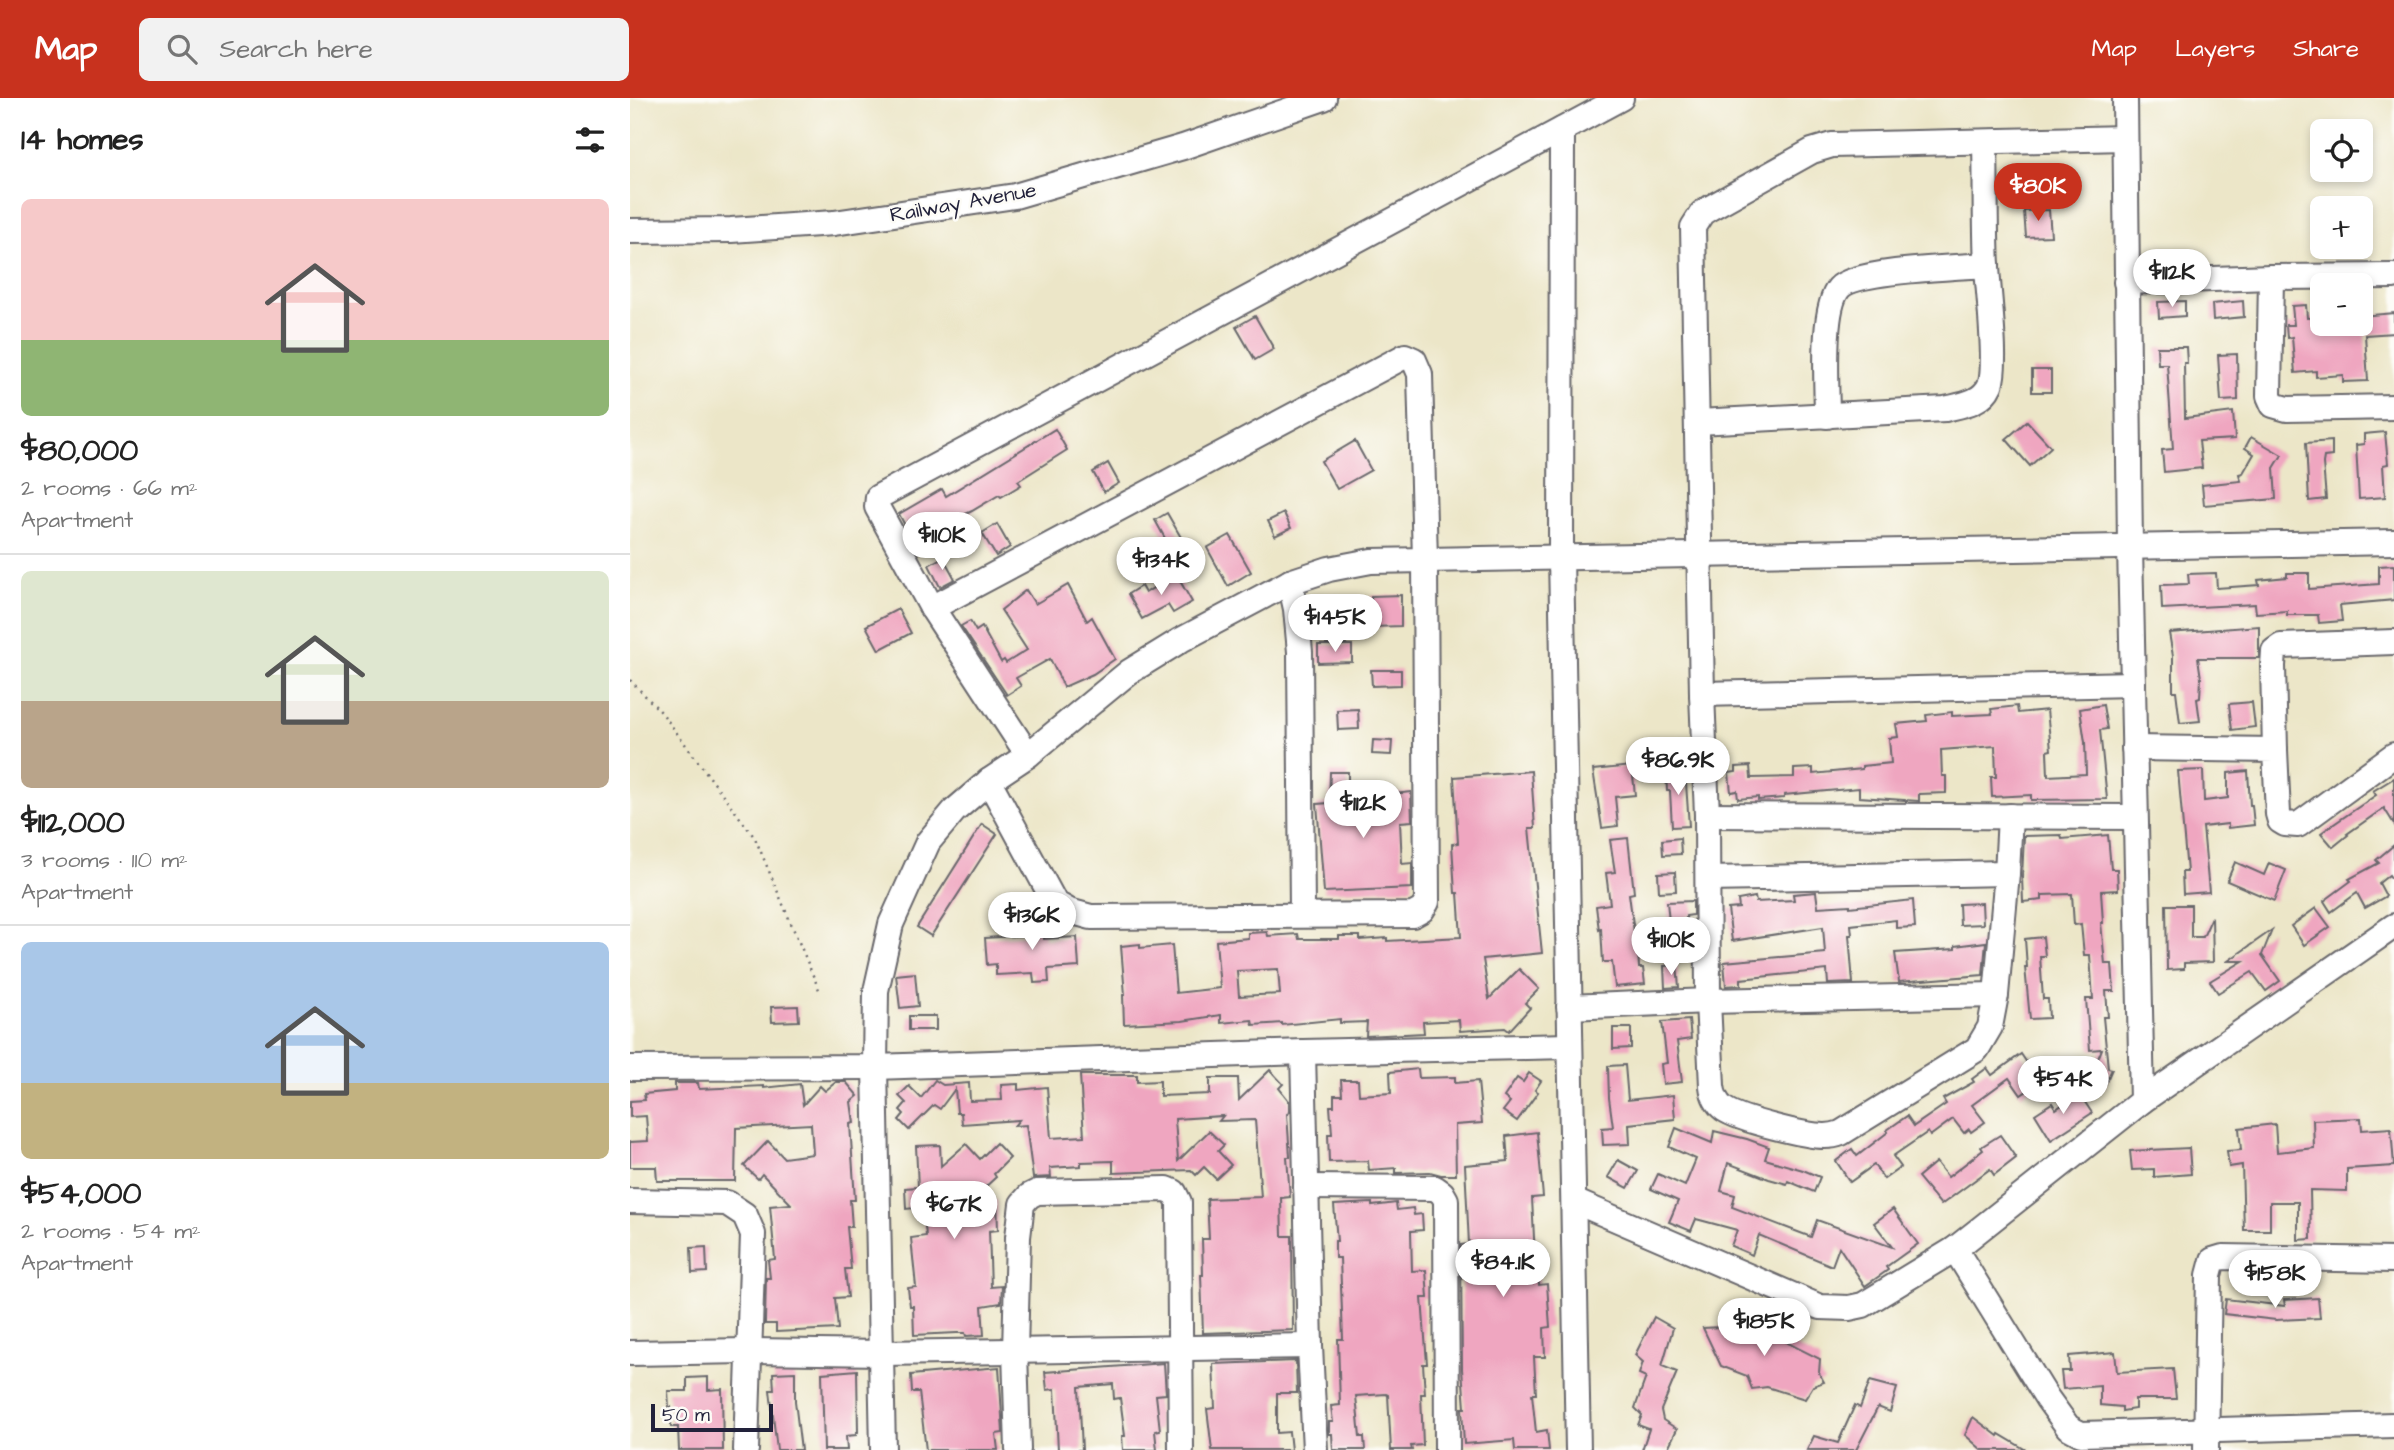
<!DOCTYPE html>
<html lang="en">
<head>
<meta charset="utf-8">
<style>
  :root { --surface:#fff; --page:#f2f2f2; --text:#222; --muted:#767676; --line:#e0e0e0; --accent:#c8321e }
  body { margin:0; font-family:"Architects Daughter",sans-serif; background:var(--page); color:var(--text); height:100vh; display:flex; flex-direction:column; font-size:26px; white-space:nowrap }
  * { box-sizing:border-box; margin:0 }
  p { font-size:23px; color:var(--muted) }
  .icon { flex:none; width:38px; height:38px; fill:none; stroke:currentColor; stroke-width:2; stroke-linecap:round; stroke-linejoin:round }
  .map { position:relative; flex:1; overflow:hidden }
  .details { display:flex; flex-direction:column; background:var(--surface); width:630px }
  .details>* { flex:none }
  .tools { position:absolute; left:1680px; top:21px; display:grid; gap:14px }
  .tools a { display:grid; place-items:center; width:63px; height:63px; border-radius:10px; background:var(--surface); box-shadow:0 4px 10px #0003; font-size:35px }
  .scale { position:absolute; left:21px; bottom:18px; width:122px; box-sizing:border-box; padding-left:7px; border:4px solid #22223b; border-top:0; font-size:19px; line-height:24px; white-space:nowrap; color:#22223b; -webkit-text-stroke:5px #fdfcf7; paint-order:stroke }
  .price { position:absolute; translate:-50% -60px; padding:0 16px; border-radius:24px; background:#fff; color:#222; font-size:23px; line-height:46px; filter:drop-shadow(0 2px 4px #0008) }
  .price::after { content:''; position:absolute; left:50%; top:42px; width:21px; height:16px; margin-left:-10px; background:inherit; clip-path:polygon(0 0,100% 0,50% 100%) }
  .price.current { background:var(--accent); color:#fff }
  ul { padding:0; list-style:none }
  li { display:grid; align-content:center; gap:14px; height:371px; padding:0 21px }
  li+li { border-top:2px solid var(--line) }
  li span { display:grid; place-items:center; height:217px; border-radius:10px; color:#555 }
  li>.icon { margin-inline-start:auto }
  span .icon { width:126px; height:126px; fill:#fffc; stroke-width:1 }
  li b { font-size:30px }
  h2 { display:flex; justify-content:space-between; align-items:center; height:84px; padding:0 21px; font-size:30px }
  header { display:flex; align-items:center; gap:42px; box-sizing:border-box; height:98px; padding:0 35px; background:var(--accent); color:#fff }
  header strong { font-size:33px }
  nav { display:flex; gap:38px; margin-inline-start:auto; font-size:24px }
  .search { width:490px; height:63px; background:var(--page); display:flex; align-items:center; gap:18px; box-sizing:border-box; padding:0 24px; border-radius:10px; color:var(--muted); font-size:26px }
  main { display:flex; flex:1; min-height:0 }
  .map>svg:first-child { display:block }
  .building { fill:#efa6c0; fill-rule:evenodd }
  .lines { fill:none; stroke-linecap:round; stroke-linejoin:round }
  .minor-casing { stroke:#69676c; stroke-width:28 }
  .path { stroke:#69676c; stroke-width:2.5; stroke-dasharray:2 5; stroke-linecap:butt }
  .minor { stroke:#fff; stroke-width:24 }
  .labels { text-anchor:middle; stroke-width:5; stroke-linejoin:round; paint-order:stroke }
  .street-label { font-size:21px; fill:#22223b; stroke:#fdfcf7 }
</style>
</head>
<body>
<header>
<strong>Map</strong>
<div class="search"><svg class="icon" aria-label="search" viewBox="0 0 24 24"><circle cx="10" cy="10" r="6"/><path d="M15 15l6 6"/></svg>Search here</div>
<nav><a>Map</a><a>Layers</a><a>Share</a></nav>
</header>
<main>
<section class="details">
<h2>14 homes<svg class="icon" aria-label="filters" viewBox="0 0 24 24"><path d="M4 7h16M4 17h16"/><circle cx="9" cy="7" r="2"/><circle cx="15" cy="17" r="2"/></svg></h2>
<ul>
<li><span style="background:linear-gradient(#f6c9c9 65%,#8fb573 0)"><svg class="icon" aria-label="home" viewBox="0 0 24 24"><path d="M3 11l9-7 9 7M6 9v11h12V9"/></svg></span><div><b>$80,000</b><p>2 rooms · 66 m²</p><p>Apartment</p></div></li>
<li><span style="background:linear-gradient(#dfe7d0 60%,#b9a48a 0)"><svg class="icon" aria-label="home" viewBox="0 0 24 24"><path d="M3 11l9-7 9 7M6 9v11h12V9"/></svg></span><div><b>$112,000</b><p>3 rooms · 110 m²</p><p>Apartment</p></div></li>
<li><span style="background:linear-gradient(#a9c7e8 65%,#c2b280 0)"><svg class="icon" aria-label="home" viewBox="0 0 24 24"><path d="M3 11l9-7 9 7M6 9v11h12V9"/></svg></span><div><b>$54,000</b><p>2 rooms · 54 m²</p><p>Apartment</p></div></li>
</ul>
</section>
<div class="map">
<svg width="1764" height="1352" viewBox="0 0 1764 1352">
  <rect width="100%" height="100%" fill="#fdfcf7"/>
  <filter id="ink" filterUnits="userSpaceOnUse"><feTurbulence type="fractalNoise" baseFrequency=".0143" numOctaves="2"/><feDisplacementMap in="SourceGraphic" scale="14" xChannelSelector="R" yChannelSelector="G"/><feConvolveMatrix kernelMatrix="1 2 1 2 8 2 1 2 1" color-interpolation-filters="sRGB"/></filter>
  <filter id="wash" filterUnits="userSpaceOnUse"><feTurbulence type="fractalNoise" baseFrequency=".00686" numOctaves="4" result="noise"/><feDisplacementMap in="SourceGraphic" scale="28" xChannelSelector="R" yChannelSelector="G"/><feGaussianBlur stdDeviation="1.57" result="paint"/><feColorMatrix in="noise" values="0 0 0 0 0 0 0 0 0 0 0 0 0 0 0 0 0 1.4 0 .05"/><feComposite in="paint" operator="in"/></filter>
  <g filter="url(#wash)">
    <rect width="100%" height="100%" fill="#ece6c8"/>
    <g id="blocks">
      <!-- building -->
      <g class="building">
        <path d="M1419 112 1421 138 1396 139 1394 113Z"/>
        <path d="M1555 203V218L1529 220 1528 204Z"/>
        <path d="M1613 203 1614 219 1583 222 1582 206Z"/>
        <path d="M1676 207 1677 220 1692 219V226H1731V218L1764 215V235L1735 237 1738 283 1713 284V277L1686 279V273L1665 275 1662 239 1657 240 1656 227H1664L1662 208Z"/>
        <path d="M625 218 644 251 625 262 606 229Z"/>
        <path d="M1527 249H1556L1557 265H1554L1555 320 1603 314 1605 341 1569 343 1572 370 1534 374 1532 352 1543 351 1537 266H1528Z"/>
        <path d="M1607 256 1608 302 1591 303 1588 257Z"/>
        <rect x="1402" y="272" width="19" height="22"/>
        <path d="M1397 323 1421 349 1400 368 1376 341Z"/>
        <path d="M425 331 437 352 388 383 391 387 371 399 369 397 342 413 301 433 304 437 288 447 285 440 282 441 269 416 312 391 316 398Z"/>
        <path d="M1755 334 1758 366 1753 367 1755 399 1729 401 1726 347 1734 346V336Z"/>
        <path d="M1621 339 1652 357 1644 370 1646 401 1574 407 1572 387 1611 383 1609 376 1613 375 1624 356 1615 350Z"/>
        <path d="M725 343 741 372 707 391 691 363Z"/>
        <path d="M1702 343V358L1694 359 1693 365 1696 401 1679 403 1676 345Z"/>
        <path d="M478 365 489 385 474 394 463 374Z"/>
        <path d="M537 415 556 448 543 455 525 422Z"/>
        <path d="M654 415 661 430 645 438 638 423Z"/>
        <path d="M367 426 380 449 366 458 352 435Z"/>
        <path d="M600 437 621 474 598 488 577 450Z"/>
        <path d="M313 459 325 481 310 489 299 467Z"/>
        <path d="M1764 467V502L1710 507 1712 523 1689 525 1688 517H1657V513L1626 515 1625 506 1532 511 1531 487 1559 486 1558 476 1586 475 1587 490 1629 487 1628 482 1657 479V475H1679V491L1749 486V468Z"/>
        <path d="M546 476 562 504 543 515 538 507 512 521 498 496 511 488 515 495Z"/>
        <path d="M438 487 457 523 462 519 485 561 463 576 434 589 420 561 386 580 391 588 377 597 331 528 340 523 346 533 352 529 371 564 374 562 376 565 397 552 371 512 396 492 405 506Z"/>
        <path d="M771 497V528L742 529 741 498Z"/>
        <path d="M268 511 281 535 249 552 236 528Z"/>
        <path d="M1629 528V560H1568L1571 580 1570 600 1567 601 1570 623 1550 625 1546 593H1543V558L1539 535Z"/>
        <path d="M688 547H722V564L688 565Z"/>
        <path d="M741 572H771V587L742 588Z"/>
        <path d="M1622 604 1625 629 1602 632 1599 606Z"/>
        <path d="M1473 607 1477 631 1470 632 1477 701 1401 702V697L1362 699 1361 679H1366L1365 648 1311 652 1312 678H1316V695L1289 696V703L1229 699V690L1154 697V700L1128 702V699L1108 701 1107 693 1101 694 1099 675 1106 674V669L1120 668 1121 680 1164 679V671L1183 670V676L1232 671V668L1261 665 1259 640 1268 639 1266 626 1297 623 1296 617 1322 614V618L1362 616 1361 611 1387 608 1388 615 1417 612 1421 652 1417 653 1418 678 1456 676 1455 644 1450 611Z"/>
        <path d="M728 611 729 631 708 632 707 612Z"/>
        <path d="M743 642 762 643 761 657 742 656Z"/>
        <path d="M1002 668 1005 697 985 699 988 728 972 730 963 672Z"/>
        <path d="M1055 671 1059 728 1042 729 1040 693H1037L1036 672Z"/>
        <path d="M1573 672 1574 703 1598 700V675L1618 673 1620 707H1622L1624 727 1598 730V726L1573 729 1579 794 1553 796 1552 774H1557L1548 673Z"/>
        <path d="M901 673 905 730H899L912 855 853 861 859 901 889 871 909 891 895 905 900 910 879 933 875 930 830 933 829 922 793 924 794 935 736 938 737 924 710 925V921L652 927V925L623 927 622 922 591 925V917L552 923 494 926 493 897H495L491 848 510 846V850L542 847 546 895 590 890 586 843 618 840V835L637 834 638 838 668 836 669 841H709V838H730V842L757 840V843L831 839 828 795H825L822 746 828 745 824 679ZM648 871 650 896 609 898 607 873Z"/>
        <path d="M700 674H718V701L781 694 782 723 770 724 772 766 782 765V790L694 794 687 706 699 705Z"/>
        <path d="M1764 680V726L1754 710 1717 736 1718 737 1703 749 1691 735 1746 697 1743 693Z"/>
        <path d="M352 726 367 736 301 838 287 829Z"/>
        <path d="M1431 737 1432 741 1478 737 1481 771H1487L1488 792 1471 793 1473 825H1471L1475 866H1482L1484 893H1476L1478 919H1473L1478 970 1482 971 1474 989 1459 983 1472 951 1460 952 1456 901H1463L1460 857H1454L1451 826 1444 827 1442 796 1412 797V802L1393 804 1392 779 1394 738Z"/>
        <path d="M998 740 1004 795 999 796 1004 834H1007L1009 870H1013L1015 886 985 889 982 864H973L971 831 969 832 966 808 980 806 976 775 985 774 980 742Z"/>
        <path d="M1050 740 1051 756 1033 757 1032 742Z"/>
        <path d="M1764 747V784L1759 777 1749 785 1756 798 1735 810 1727 795 1701 814 1694 803 1721 783 1719 781 1749 765 1746 762Z"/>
        <path d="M1605 764 1634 777 1639 765 1656 772 1644 803 1597 783Z"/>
        <path d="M1045 774 1046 793 1029 794 1028 775Z"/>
        <path d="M1186 794 1188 809 1220 807V809L1283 802 1285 829 1266 830V822L1221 827 1222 837H1219L1223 885 1198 886 1197 872 1111 881V887L1096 888 1094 864 1195 855 1193 829 1102 843 1098 811 1109 810 1108 802 1125 799 1126 804 1164 802 1163 796Z"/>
        <path d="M1063 803V817L1056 818 1059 861 1043 862 1037 804Z"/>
        <path d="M1352 805 1353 826 1330 827 1329 806Z"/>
        <path d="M1536 807H1561V839H1573L1582 819 1583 864 1554 865V871L1537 872Z"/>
        <path d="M1686 810 1700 829 1674 847 1661 828Z"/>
        <path d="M404 813 414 831V841L447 839 449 869 418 871 419 884 404 885 403 875 366 877V866L357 867 355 840 401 837 392 820Z"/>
        <path d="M1642 832 1632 857 1650 883 1636 893 1622 874 1588 895 1580 883 1613 863H1598Z"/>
        <path d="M1413 839 1415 858H1410L1413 901H1418L1419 920 1400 921 1395 869H1397L1395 841Z"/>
        <path d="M1356 844 1353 877 1269 884 1265 855 1325 851V848Z"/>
        <path d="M1047 867 1049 889 1035 890 1034 868Z"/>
        <path d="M285 875 288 908 270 910 266 877Z"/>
        <path d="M168 908 169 923 142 924 141 909Z"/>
        <rect x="279" y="918" width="27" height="14"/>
        <path d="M1059 922 1061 941 1047 943 1052 984 1033 986 1031 966 1037 965 1032 924Z"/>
        <path d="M983 930H1001V950L983 951Z"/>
        <path d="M1391 956 1410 984 1391 997 1379 980 1342 1007 1355 1024 1341 1034 1339 1031 1334 1035 1323 1021 1300 1038 1298 1034 1263 1058 1271 1069 1254 1081 1244 1067 1220 1084 1206 1063 1222 1051 1227 1058 1258 1034 1257 1032 1277 1018 1284 1028 1316 1006 1313 1001 1344 984 1342 981 1357 970 1362 977Z"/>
        <path d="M995 967 998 1002 1043 997 1045 1021 999 1026 1000 1046 973 1047 972 1030 983 1029 979 1000 978 968Z"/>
        <path d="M788 971 789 980 825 979V985L848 983 852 1025 825 1027 826 1077H811L800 1074 766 1075V1070L739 1072 738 1063 699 1064 698 1036H702L700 1008H704V997H712L711 982H728L729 997 761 995 760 974Z"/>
        <path d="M640 972 653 986 649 990 659 1003 660 1014 657 1016 660 1059H657L660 1099 651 1100 652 1138H662L663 1232 573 1235 571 1177H573L572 1141H579L577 1101 631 1099 625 1022 589 1023 593 1018 545 1021 548 1063 579 1033 594 1047 588 1053 601 1067 586 1081 574 1069 566 1077 561 1072 483 1075V1063L451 1064V1068L420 1070 421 1079 403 1080 396 1027 384 1028 389 1022 332 1026 331 1015H327L325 991 310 1011 304 1007 279 1032 269 1022 274 1016 270 1012 276 1005 269 998 279 988 291 1000 305 982 313 987 339 985 340 1003 372 1002 371 987 388 986V992L417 989 421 1040 454 1038 450 977H507V984L530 983V998L580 996V980H608L609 1002Z"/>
        <path d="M899 975 911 983 905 992 908 994 887 1023 873 1013 880 1004 874 999 887 980 893 984Z"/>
        <path d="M206 984H216L228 998 221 1004 224 1025 220 1026 225 1102H220L222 1129H217L221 1171H215L218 1199 205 1200 208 1231 146 1234V1226H135V1223L136 1180H140L138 1162 145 1161 140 1108 161 1106 132 1076 128 1081 114 1068 138 1043 154 1060 183 1056 181 1026 106 1030 105 1083H27L26 1069H0V1044L18 1043 16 1018 0 1019V1003L15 1002 14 996 45 993V985H68L69 991 134 988V990L170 986 173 1007 190 988 195 993Z"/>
        <path d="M1449 995 1462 1015 1421 1042 1405 1016 1422 1005 1426 1011Z"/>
        <path d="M1731 1020 1732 1032 1761 1030 1764 1068 1717 1071V1093L1680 1092 1681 1141 1668 1142V1104H1640V1132H1614L1612 1067 1599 1069 1597 1053 1611 1052 1609 1030 1645 1026 1647 1054 1684 1050 1683 1022Z"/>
        <path d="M1046 1030 1082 1045 1084 1033 1117 1041 1139 1049 1135 1061 1173 1072 1190 1079 1184 1094 1158 1083 1157 1086 1139 1081 1098 1065 1091 1093 1105 1097 1102 1109 1181 1139 1187 1122 1262 1149 1244 1125 1263 1111 1288 1146 1256 1169 1258 1172 1235 1188 1209 1149 1202 1168 1129 1137 1122 1157 1101 1148 1107 1132 1066 1121 1061 1133 1039 1124 1048 1103 1021 1091 1028 1076 1055 1088 1066 1061 1039 1049Z"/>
        <path d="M907 1034 913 1099 902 1100 904 1140 909 1187 917 1186 920 1229 914 1230 915 1259H904L906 1296H902L906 1334 917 1332 919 1352H885L884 1342 834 1346 832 1310H835L832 1271 831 1147 839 1146 835 1067 878 1063 876 1038Z"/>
        <path d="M1370 1037 1386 1060 1364 1077 1360 1071 1311 1107 1288 1079 1306 1064 1318 1079 1353 1052 1351 1049Z"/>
        <path d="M366 1045 380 1060 364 1076 366 1079 339 1104 367 1102 368 1132 359 1133 361 1189 372 1188 371 1205 352 1208 354 1237 336 1238 335 1235H327L284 1237 283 1208H280L278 1190 286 1189 281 1140 296 1138 293 1109 276 1111 275 1090 288 1089 286 1048 310 1047 311 1068 336 1046 350 1061Z"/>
        <path d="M1559 1050 1561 1076 1524 1079V1071L1502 1072 1500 1053Z"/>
        <path d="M988 1062 1008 1073 998 1090 978 1079Z"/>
        <path d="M742 1105V1108L766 1105 767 1112 783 1110 784 1117 792 1116 793 1132 781 1133 782 1173 796 1172 798 1200H792L797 1266H793L795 1296H791L793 1347 781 1348 782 1352H761L758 1297 756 1296 726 1298 730 1339H734L735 1352H703L702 1336H699V1324H703L701 1308 710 1307 708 1241H713L710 1160H705V1143H707L704 1107Z"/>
        <path d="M76 1149 77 1174 62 1175 61 1150Z"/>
        <path d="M1688 1200 1690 1220 1646 1222 1594 1216 1596 1201 1655 1208 1654 1202Z"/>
        <path d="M1102 1217 1190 1261 1189 1275 1194 1284 1183 1288 1175 1301 1137 1289 1122 1291 1117 1278 1091 1268 1073 1230 1092 1229Z"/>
        <path d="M1024 1219 1043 1230 1032 1268 1047 1274 1031 1312 1033 1322 1047 1331 1037 1352H1012L1019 1331 1008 1327 1012 1317 1005 1310 1016 1279 1009 1276 1013 1264 1005 1257Z"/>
        <path d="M1485 1254 1487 1274 1543 1271 1546 1301H1505V1311L1492 1313V1309L1470 1307V1288L1433 1291 1431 1273H1440L1439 1258Z"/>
        <path d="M666 1263 667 1295H647V1335L659 1334 661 1352H582L577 1311 585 1310 583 1266Z"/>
        <path d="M534 1265 536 1296 526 1297 530 1332 525 1333 527 1352H493L492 1338H495L490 1300 484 1301 483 1286 449 1289 452 1352H428L425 1291 417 1292 415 1274Z"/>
        <path d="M369 1269 373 1335 366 1336 368 1352H296L289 1294H282L281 1277Z"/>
        <path d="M227 1272 228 1334H226V1337L216 1338 217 1352H194L192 1275Z"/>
        <path d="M165 1274V1303L171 1352H147L140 1292H144L143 1275Z"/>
        <path d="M78 1279V1292L92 1291 93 1352H49L48 1329H41V1309H39L38 1293H57V1280Z"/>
        <path d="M1240 1283 1267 1290 1260 1314 1248 1309 1226 1352H1177L1184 1338 1208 1345 1225 1307 1230 1310Z"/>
        <path d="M1343 1319 1368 1338 1369 1336 1396 1352H1352L1335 1337Z"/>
      </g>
    </g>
  </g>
  <g filter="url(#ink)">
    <use href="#blocks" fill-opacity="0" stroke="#69676c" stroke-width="2"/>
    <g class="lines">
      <!-- minor casing -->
      <g class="minor-casing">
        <g id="minor">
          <path d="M932 32 931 458 948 1352"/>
          <path d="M0 133 101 132 204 125 385 98 553 49 694 0"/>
          <path d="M1641 179 1639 298 1643 307 1657 311 1764 309"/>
          <path d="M1496 184 1641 179 1764 178"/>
          <path d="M1197 318C1197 289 1191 211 1209 190 1225 172 1329 169 1357 167"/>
          <path d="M1068 324 1315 311C1332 307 1352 305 1360 287 1368 266 1358 194 1357 168 1355 127 1356 86 1355 45"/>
          <path d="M660 484 666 511 670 554 672 816"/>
          <path d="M302 510 775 258 784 262 790 276 795 462 797 804 792 812 783 817 461 819 439 813 425 805 359 683"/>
          <path d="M1072 596 1503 586"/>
          <path d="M1504 650 1645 652 1648 716 1650 723 1655 726 1668 727 1764 657"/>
          <path d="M1645 652 1643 568 1644 553 1651 548 1764 544"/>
          <path d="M398 657 302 510 247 409 248 399 991 0"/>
          <path d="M1077 717 1505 719"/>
          <path d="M1380 718 1377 775 1366 897 1360 929 1347 951 1211 1035C1206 1037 1200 1038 1195 1038 1176 1038 1110 1022 1094 1011 1086 1005 1083 997 1082 988L1078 903 1077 717 1072 596 1063 129 1072 115 1080 110 1182 53 1202 47 1495 40"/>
          <path d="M1078 781 1377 775"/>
          <path d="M939 909 1078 903 1366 897"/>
          <path d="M673 954 680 1248 685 1352"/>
          <path d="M0 970 245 969 673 954 939 948"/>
          <path d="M1512 1003 1764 828"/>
          <path d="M676 1089 805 1090 812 1095 816 1102 817 1352"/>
          <path d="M0 1103 97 1105 115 1117 123 1136 116 1352"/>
          <path d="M944 1103 1190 1209 1219 1210 1233 1207 1325 1151 1512 1003 1500 449 1495 0"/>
          <path d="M1325 1151 1417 1300 1438 1329 1451 1336 1764 1327"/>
          <path d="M0 1255 117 1253 252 1255 680 1248"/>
          <path d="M253 1352 245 969 246 893 261 826 298 744 324 713 359 683 398 657 499 574 551 542 660 484 699 471 741 463 1764 444"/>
          <path d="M388 1352 385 1253 388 1139 392 1106 399 1098 407 1094 537 1091 544 1094 549 1104 551 1352"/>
          <path d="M1576 1352 1579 1177 1583 1162 1593 1159 1764 1162"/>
        </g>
      </g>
      <!-- path -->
      <path class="path" d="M0 582 32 615 125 740 190 894"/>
      <!-- minor -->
      <use href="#minor" class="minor"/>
    </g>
  </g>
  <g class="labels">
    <!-- street labels -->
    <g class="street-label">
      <text transform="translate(333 104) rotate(-10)" y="7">Railway Avenue</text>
    </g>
  </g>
</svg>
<div class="tools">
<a><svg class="icon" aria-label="locate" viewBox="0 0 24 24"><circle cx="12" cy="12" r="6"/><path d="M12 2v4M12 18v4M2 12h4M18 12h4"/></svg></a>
<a>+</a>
<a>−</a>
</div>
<div class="scale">50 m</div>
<b class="price current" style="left:1408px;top:125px">$80K</b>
<b class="price" style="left:1542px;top:211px">$112K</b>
<b class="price" style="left:312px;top:474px">$110K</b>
<b class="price" style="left:531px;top:499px">$134K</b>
<b class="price" style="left:705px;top:556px">$145K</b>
<b class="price" style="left:1048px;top:699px">$86.9K</b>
<b class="price" style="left:733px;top:742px">$112K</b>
<b class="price" style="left:402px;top:854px">$136K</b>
<b class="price" style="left:1041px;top:879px">$110K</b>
<b class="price" style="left:1433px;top:1018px">$54K</b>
<b class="price" style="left:324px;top:1143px">$67K</b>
<b class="price" style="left:873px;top:1201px">$84.1K</b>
<b class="price" style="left:1645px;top:1212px">$158K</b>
<b class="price" style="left:1134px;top:1260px">$185K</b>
</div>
</main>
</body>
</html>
